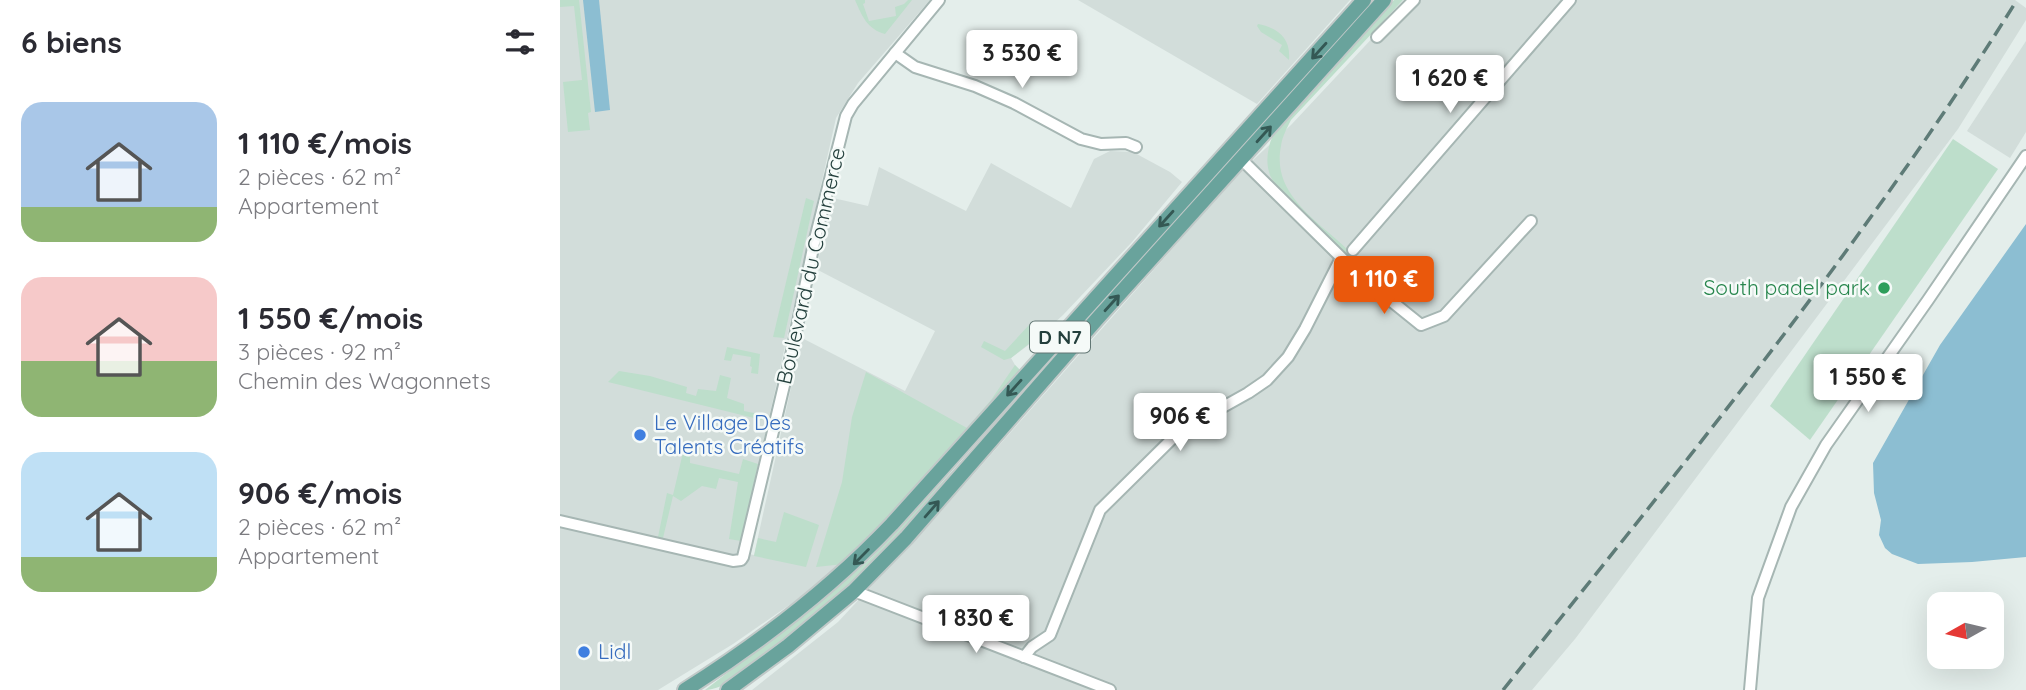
<!DOCTYPE html>
<html lang="fr">
<head>
<meta charset="utf-8">
<style>
  :root { --surface:#fff; --page:#f2f2f3; --text:#2b2b33; --muted:#7c7c81; --accent:#ea580c }
  body { margin:0; font-family:Quicksand,sans-serif; background:var(--page); color:var(--text); height:100vh; display:flex; flex-direction:column; font-size:26px; white-space:nowrap }
  * { box-sizing:border-box; margin:0 }
  p { font-size:23px; color:var(--muted) }
  .icon { flex:none; width:38px; height:38px; fill:none; stroke:currentColor; stroke-width:2; stroke-linecap:round; stroke-linejoin:round }
  .map { position:relative; flex:1; overflow:hidden }
  .sheet { display:flex; flex-direction:column; background:var(--surface); width:560px }
  .sheet>* { flex:none }
  .needle { width:46px; rotate:262deg }
  .buttons { position:absolute; left:1367px; top:592px; display:grid; gap:14px }
  .buttons a { display:grid; place-items:center; width:77px; height:77px; border-radius:14px; background:var(--surface); box-shadow:0 7px 28px #0002; font-size:35px }
  .price { position:absolute; translate:-50% -60px; padding:0 16px; border-radius:7px; background:#fff; color:#222; font-size:23px; line-height:46px; filter:drop-shadow(0 2px 4px #0008) }
  .price::after { content:''; position:absolute; left:50%; top:42px; width:21px; height:16px; margin-left:-10px; background:inherit; clip-path:polygon(0 0,100% 0,50% 100%) }
  .price.on { background:var(--accent); color:#fff }
  ul { padding:0; list-style:none }
  li { display:flex; align-items:center; gap:21px; height:175px; padding:0 21px }
  li span { display:grid; place-items:center; flex:none; width:196px; height:140px; border-radius:21px; color:#555 }
  li>.icon { margin-inline-start:auto }
  span .icon { width:84px; height:84px; fill:#fffc; stroke-width:1 }
  li b { font-size:30px }
  h2 { display:flex; justify-content:space-between; align-items:center; height:84px; padding:0 21px; font-size:30px }
  main { display:flex; flex:1; min-height:0 }
  .map>svg:first-child { display:block }
  .built { fill:#d2ddda }
  .green { fill:#bddecb }
  .water { fill:#8cbed2 }
  .lines { fill:none; stroke-linecap:round; stroke-linejoin:round }
  .minor-casing { stroke:#a6b6b3; stroke-width:14 }
  .major-casing { stroke:#c1c9c8; stroke-width:18 }
  .minor { stroke:#fff; stroke-width:10 }
  .major { stroke:#69a39c; stroke-width:14 }
  .rail { stroke:#5e7b77; stroke-width:3.5; stroke-dasharray:14 7; stroke-linecap:butt }
  .oneway { stroke:#345854 }
  .leisure-dot { fill:#2e9e5b; stroke:#f5faf8; stroke-width:2.5 }
  .shop-dot { fill:#3f7fe0; stroke:#f5faf8; stroke-width:2.5 }
  .labels { text-anchor:middle; stroke-width:5; stroke-linejoin:round; paint-order:stroke }
  .shield { fill:#f5faf8; stroke:#627774; stroke-width:2 }
  .shield-label { font-size:19px; font-weight:bold; fill:#233f3c }
  .street-label { font-size:21px; fill:#233f3c; stroke:#f5faf8 }
  .leisure-label { font-size:21px; fill:#27864d; stroke:#f5faf8; text-anchor:end }
  .shop-label { font-size:21px; fill:#366cbe; stroke:#f5faf8; text-anchor:start }
</style>
</head>
<body>
<main>
<section class="sheet">
<h2>6 biens<svg class="icon" aria-label="filters" viewBox="0 0 24 24"><path d="M4 7h16M4 17h16"/><circle cx="9" cy="7" r="2"/><circle cx="15" cy="17" r="2"/></svg></h2>
<ul>
<li><span style="background:linear-gradient(#a9c7e8 75%,#8fb573 0)"><svg class="icon" aria-label="home" viewBox="0 0 24 24"><path d="M3 11l9-7 9 7M6 9v11h12V9"/></svg></span><div><b>1 110 €/mois</b><p>2 pièces · 62 m²</p><p>Appartement</p></div></li>
<li><span style="background:linear-gradient(#f6c9c9 60%,#8fb573 0)"><svg class="icon" aria-label="home" viewBox="0 0 24 24"><path d="M3 11l9-7 9 7M6 9v11h12V9"/></svg></span><div><b>1 550 €/mois</b><p>3 pièces · 92 m²</p><p>Chemin des Wagonnets</p></div></li>
<li><span style="background:linear-gradient(#bfe0f5 75%,#8fb573 0)"><svg class="icon" aria-label="home" viewBox="0 0 24 24"><path d="M3 11l9-7 9 7M6 9v11h12V9"/></svg></span><div><b>906 €/mois</b><p>2 pièces · 62 m²</p><p>Appartement</p></div></li>
</ul>
</section>
<div class="map">
<svg width="1466" height="690" viewBox="0 0 1466 690">
  <rect width="100%" height="100%" fill="#e4eeeb"/>
  <!-- built -->
  <g class="built">
    <path d="M0 0H370L298 83 276 118 179 552 194 555 242 338 345 391 375 331 256 269 273 198 308 206 319 167 406 211 431 163 511 208 534 159 550 151 573 152 610 172 622 182 572 242 503 315 479 337 451 358 455 365 461 371 284 564 238 599 173 644 98 690H0Z"/>
    <path d="M518 0H790L697 104Z"/>
    <path d="M848 0H1455L1466 8V20L1398 129 1015 639 972 690H192L278 622 383 509 680 172 731 125Z"/>
    <path d="M1466 41V132L1450 158 1407 131Z"/>
  </g>
  <!-- green -->
  <g class="green">
    <path d="M0 0H19L31 112 28 113 30 130 8 132 3 82 22 80 14 6 0 7Z"/>
    <path d="M295 0H305V3L303 4 309 21 336 16 335 7 344 4 348 0H352L325 34C307 29 302 16 295 0Z"/>
    <path d="M834 0H843L731 120C727 128 722 137 721 146 713 186 743 210 769 233 781 243 791 253 802 264 780 249 715 196 709 172 705 158 709 143 715 130Z"/>
    <path d="M698 24C718 28 731 38 729 60L719 51 722 45 701 32 697 26Z"/>
    <path d="M1393 139 1438 169 1250 440 1210 406Z"/>
    <path d="M246 198 254 201 224 338 213 337Z"/>
    <path d="M478 321 488 329 451 358 444 360 421 347 424 341 445 351 469 325Z"/>
    <path d="M167 347 200 354 198 374 191 373 192 367 190 366 191 357 173 354 171 361 164 360Z"/>
    <path d="M455 365 461 371 362 485 284 564 256 567 282 482 292 417 306 372 407 428 431 400Z"/>
    <path d="M59 371 90 376 127 387 126 393 136 396 138 389 156 391 160 375 171 378 167 398 184 404V411L204 415 202 420 48 382Z"/>
    <path d="M125 444H130V463L179 474 183 459 198 464 181 541 169 539 178 482 159 478 156 489 142 486 121 501 113 496 103 538 98 537 107 493 113 495Z"/>
    <path d="M398 465C372 496 346 529 318 558 282 595 241 628 200 659 185 670 164 690 145 690L276 589 310 559Z"/>
    <path d="M224 512 259 525 246 567 194 556 198 538 216 542Z"/>
  </g>
  <!-- water -->
  <g class="water">
    <path d="M23 0H39L50 110 35 112Z"/>
    <path d="M1466 224V557L1412 562 1358 564 1332 554 1325 548 1319 535 1321 520 1314 493 1313 463 1380 345Z"/>
  </g>
  <g class="lines">
    <!-- minor casing -->
    <g class="minor-casing">
      <g id="minor">
        <path d="M817 37 854 0"/>
        <path d="M335 53 355 67 415 86 454 103 521 139 541 144 566 143 576 147"/>
        <path d="M681 159 799 275 861 325 884 316 971 221"/>
        <path d="M793 250 1010 0"/>
        <path d="M0 521 173 561 181 560 183 557 231 356 254 243 286 116 293 104 379 0"/>
        <path d="M294 591 550 690"/>
        <path d="M464 657 472 647 490 635 540 510 620 431 688 393 707 380 728 357 745 329 781 258"/>
        <path d="M1190 690 1198 598 1231 507 1266 445 1368 300 1466 156"/>
      </g>
    </g>
    <!-- major casing -->
    <g class="major-casing">
      <g id="major">
        <path d="M125 690C201 642 270 589 332 524L804 0"/>
        <path d="M168 690 228 646 294 591 346 538 537 319 824 0"/>
      </g>
    </g>
    <!-- minor -->
    <use href="#minor" class="minor"/>
    <!-- major -->
    <use href="#major" class="major"/>
    <!-- rail -->
    <path class="rail" d="M943 690C1122 466 1305 244 1457 0"/>
  </g>
  <!-- one-way arrows -->
  <defs><path id="oneway-shaft" d="M-6 0H5M1.5-3L5.5 0L1.5 3" fill="none" stroke-width="1.6" stroke-linecap="round" stroke-linejoin="round" transform="scale(1.75)"/></defs>
  <g class="oneway">
    <use href="#oneway-shaft" transform="translate(759 51) rotate(132)"/>
    <use href="#oneway-shaft" transform="translate(704 134) rotate(-48)"/>
    <use href="#oneway-shaft" transform="translate(606 219) rotate(132)"/>
    <use href="#oneway-shaft" transform="translate(552 303) rotate(-48)"/>
    <use href="#oneway-shaft" transform="translate(454 388) rotate(132)"/>
    <use href="#oneway-shaft" transform="translate(372 509) rotate(-49)"/>
    <use href="#oneway-shaft" transform="translate(301 557) rotate(135)"/>
  </g>
  <!-- markers -->
  <circle class="leisure-dot" cx="1324" cy="288" r="7"/>
  <g class="shop-dot">
    <circle cx="80" cy="435" r="7"/>
    <circle cx="24" cy="652" r="7"/>
  </g>
  <g class="labels">
    <!-- shield labels -->
    <rect class="shield" x="470" y="321.5" width="60" height="31" rx="5"/>
    <g class="shield-label">
      <text x="500" y="344">D N7</text>
    </g>
    <!-- street labels -->
    <g class="street-label">
      <text transform="translate(251 266) rotate(-77)" y="7">Boulevard du Commerce</text>
    </g>
    <!-- leisure labels -->
    <g class="leisure-label">
      <text x="1310" y="295">South padel park</text>
    </g>
    <!-- shop labels -->
    <g class="shop-label">
      <text x="94" y="430">Le Village Des<tspan x="94" dy="24">Talents Créatifs</tspan></text>
      <text x="38" y="659">Lidl</text>
    </g>
  </g>
</svg>
<div class="buttons">
<a><svg class="needle" viewBox="-14 -14 28 28"><path d="M0-13l5 13h-10z" fill="#e53935"/><path d="M0 13l5-13h-10z" fill="#7c7c81"/></svg></a>
</div>
<b class="price" style="left:462px;top:90px">3 530 €</b>
<b class="price" style="left:890px;top:115px">1 620 €</b>
<b class="price on" style="left:824px;top:316px">1 110 €</b>
<b class="price" style="left:1308px;top:414px">1 550 €</b>
<b class="price" style="left:620px;top:453px">906 €</b>
<b class="price" style="left:416px;top:655px">1 830 €</b>
</div>
</main>
</body>
</html>
